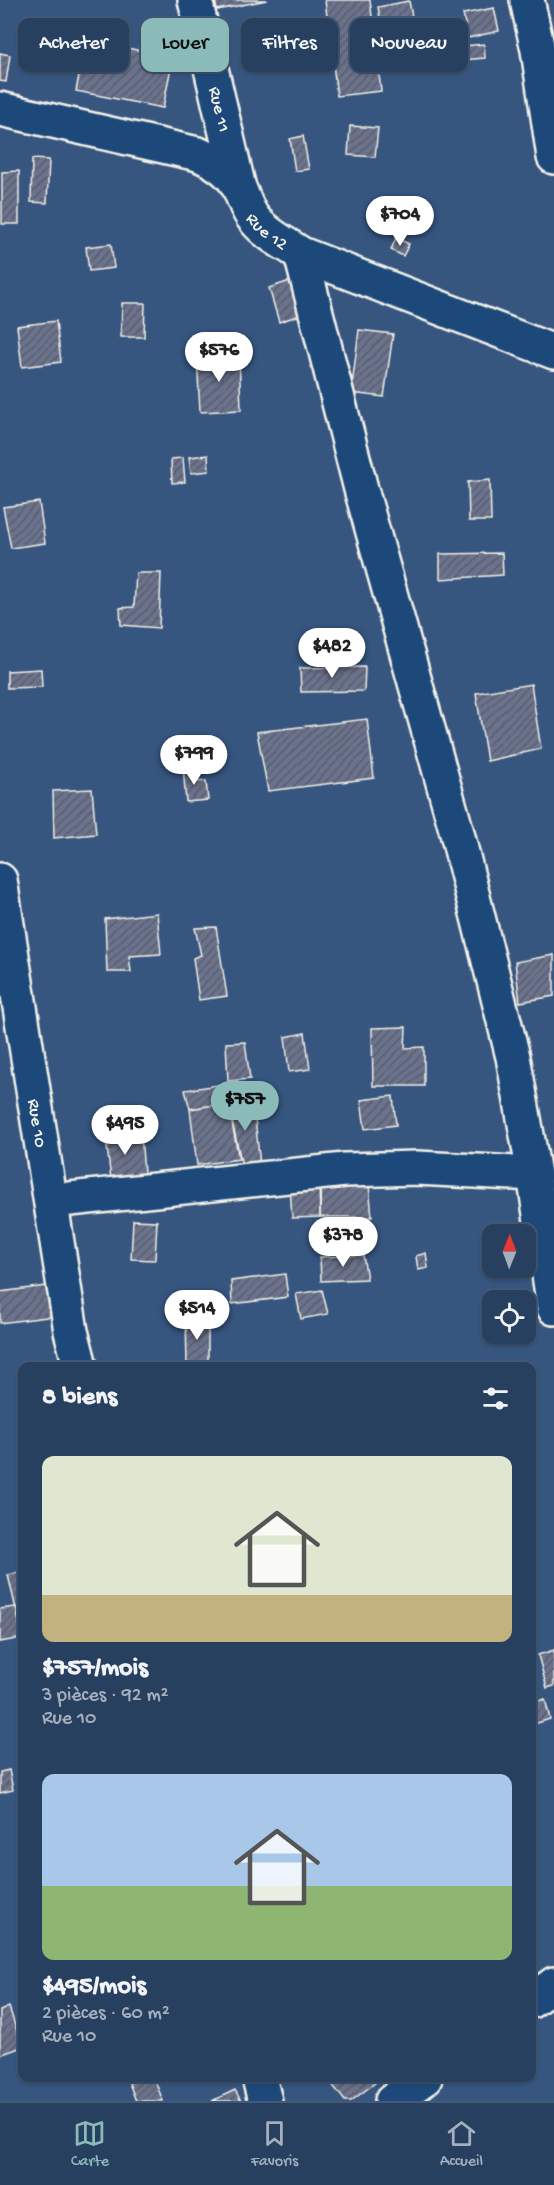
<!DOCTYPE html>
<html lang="fr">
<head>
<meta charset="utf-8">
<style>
  :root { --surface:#284060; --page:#304766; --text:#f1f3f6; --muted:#a5afbd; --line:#445975; --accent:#8bbbb9 }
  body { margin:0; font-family:"Gochi Hand",sans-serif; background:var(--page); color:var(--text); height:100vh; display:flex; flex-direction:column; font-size:22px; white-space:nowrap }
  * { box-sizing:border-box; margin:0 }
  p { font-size:20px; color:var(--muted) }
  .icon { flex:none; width:33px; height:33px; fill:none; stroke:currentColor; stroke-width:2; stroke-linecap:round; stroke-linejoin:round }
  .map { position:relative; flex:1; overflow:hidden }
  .sheet { position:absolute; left:18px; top:1362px; width:518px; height:720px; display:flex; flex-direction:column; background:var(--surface); border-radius:12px; box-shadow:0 2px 4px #0004,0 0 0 2px var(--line) }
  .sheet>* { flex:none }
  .top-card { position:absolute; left:18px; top:18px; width:519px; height:54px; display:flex; gap:12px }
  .needle { width:39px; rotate:1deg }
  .buttons { position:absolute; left:482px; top:1224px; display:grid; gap:12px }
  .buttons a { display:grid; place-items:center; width:54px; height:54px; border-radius:12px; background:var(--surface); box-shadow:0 2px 4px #0004,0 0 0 2px var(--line); font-size:30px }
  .price { position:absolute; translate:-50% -51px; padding:0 14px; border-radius:21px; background:#fff; color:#222; font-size:20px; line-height:39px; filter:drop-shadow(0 2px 3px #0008) }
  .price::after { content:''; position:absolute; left:50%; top:36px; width:18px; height:14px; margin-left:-9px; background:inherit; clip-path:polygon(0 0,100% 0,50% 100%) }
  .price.current { background:var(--accent); color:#111 }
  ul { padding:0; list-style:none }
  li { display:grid; align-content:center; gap:12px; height:318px; padding:0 24px }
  li span { display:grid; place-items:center; height:186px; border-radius:12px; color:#555 }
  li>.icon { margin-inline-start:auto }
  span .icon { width:108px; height:108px; fill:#fffc; stroke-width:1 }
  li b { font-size:26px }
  h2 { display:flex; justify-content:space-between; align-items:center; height:72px; padding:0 24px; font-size:26px }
  .chip { padding:0 21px; border-radius:12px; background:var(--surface); box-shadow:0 2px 4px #0004,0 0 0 2px var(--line); font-size:21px; line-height:54px }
  .chip.current { background:var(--accent); color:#111 }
  .dock { display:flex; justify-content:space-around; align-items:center; height:84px; border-top:2px solid var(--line); background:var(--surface); font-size:16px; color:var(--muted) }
  .dock a { display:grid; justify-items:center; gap:3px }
  .dock .current { color:var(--accent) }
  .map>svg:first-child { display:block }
  .building { fill:url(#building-hatch); stroke:#f4f1e8; stroke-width:1.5 }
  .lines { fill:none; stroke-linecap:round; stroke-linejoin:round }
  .minor-casing { stroke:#f4f1e8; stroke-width:38 }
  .minor { stroke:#1f4a7a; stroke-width:33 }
  .labels { text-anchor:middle; stroke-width:4.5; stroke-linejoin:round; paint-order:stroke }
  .street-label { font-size:18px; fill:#f4f1e8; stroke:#1f4a7a }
</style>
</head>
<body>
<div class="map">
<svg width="554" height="2101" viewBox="0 0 554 2101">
  <defs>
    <pattern id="building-hatch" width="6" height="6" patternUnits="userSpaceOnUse" patternTransform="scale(1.5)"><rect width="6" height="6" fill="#6a728d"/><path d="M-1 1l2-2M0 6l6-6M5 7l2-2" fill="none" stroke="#5a5d6a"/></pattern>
  </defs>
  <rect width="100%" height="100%" fill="#365680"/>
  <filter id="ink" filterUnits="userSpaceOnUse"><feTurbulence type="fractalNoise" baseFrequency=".0167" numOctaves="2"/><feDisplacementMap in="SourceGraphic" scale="12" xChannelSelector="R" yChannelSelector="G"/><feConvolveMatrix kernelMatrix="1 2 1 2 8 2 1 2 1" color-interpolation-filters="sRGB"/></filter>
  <g filter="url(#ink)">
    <!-- building -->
    <g class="building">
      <path d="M215 0H267L217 10Z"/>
      <path d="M325 0H370L381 91 337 96Z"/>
      <path d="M409 1 416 38 385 44 378 7Z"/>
      <path d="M494 8 499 31 468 38 463 14Z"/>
      <path d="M288 23 290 40 260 43 258 27Z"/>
      <path d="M144 27 191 37 187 57 139 47Z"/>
      <path d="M86 40 173 57 163 108 76 91Z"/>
      <path d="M484 44 485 58 402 65 400 52Z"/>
      <path d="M0 53 10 55 6 82 0 81Z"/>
      <path d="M350 126 378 128 375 157 348 155Z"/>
      <path d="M303 136 309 169 295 171 290 139Z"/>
      <path d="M32 159 49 160 47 203 31 202Z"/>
      <path d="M19 171V224H2V172Z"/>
      <path d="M396 238 409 244 403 256 391 250Z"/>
      <path d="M111 244 114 268 89 271 86 247Z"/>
      <path d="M290 281 300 315 279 322 269 288Z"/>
      <path d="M122 303H145L144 337H121Z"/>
      <path d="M56 321 61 362 22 367 17 326Z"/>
      <path d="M359 330 393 334 384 397 351 393Z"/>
      <path d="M239 354 241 410 200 412 197 356Z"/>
      <path d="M208 455 209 471 191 473 189 457Z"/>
      <path d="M183 458 185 482 172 483 171 459Z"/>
      <path d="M490 480 491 521H469L468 482Z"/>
      <path d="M39 502 45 543 11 548 3 507Z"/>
      <path d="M502 553 503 575 440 579V554Z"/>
      <path d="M136 573H161L159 628 121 625 120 608 134 607Z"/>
      <path d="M365 667 364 691 301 692 300 668Z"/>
      <path d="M41 669 42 687 7 688V671Z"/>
      <path d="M531 684 541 749 487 761 476 693Z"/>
      <path d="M367 719 374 778 268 791 257 732Z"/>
      <path d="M196 764V782L206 781 208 800 186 802 183 767Z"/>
      <path d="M92 789 96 834 54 838 53 791Z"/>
      <path d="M157 913 161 954 129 956 131 972H107L105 919Z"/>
      <path d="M216 927 227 996 199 1000 193 958 201 955 195 928Z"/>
      <path d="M554 955V996L520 1002 515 962Z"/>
      <path d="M406 1027 405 1048 424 1047V1086H373L372 1028Z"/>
      <path d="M305 1033 310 1069 289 1072 285 1037Z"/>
      <path d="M245 1042 250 1079 228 1081 226 1043Z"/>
      <path d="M224 1084 228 1103 190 1109 185 1090Z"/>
      <path d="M393 1096 396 1125 365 1129 361 1100Z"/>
      <path d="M253 1100 260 1165 242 1166 228 1103Z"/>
      <path d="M228 1103 239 1159 197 1165 190 1109Z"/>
      <path d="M141 1135 144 1173 111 1179 106 1139Z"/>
      <path d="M368 1174 372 1217H320L321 1177Z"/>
      <path d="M319 1184 320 1217 292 1218 290 1186Z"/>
      <path d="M133 1220 157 1221 155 1260 131 1259Z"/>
      <path d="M426 1253 428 1268 418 1270 416 1256Z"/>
      <path d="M363 1255 367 1279 321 1281 320 1257Z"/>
      <path d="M285 1274 288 1297 232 1304 231 1281Z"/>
      <path d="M46 1286 54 1316 0 1323V1292Z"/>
      <path d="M322 1290 328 1314 301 1319 296 1294Z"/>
      <path d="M208 1316V1366H187L186 1317Z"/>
      <path d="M22 1572V1635L8 1575Z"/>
      <path d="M16 1607 22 1638 0 1642V1609Z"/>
      <path d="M554 1650V1686L547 1688 538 1655Z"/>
      <path d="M545 1699 550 1719 531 1725V1703Z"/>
      <path d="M9 1770 13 1790 0 1793V1772Z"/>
      <path d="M9 2007 22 2047 0 2055V2011Z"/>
      <path d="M143 2078H154L163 2101H136L129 2083Z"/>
      <path d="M338 2078H370L375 2083 351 2101H345L331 2083Z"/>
      <path d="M235 2090 241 2101H212Z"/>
    </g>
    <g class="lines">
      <!-- minor casing -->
      <g class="minor-casing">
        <g id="minor">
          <path id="s1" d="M195 0 238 184"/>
          <path d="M527 0 538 50 554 157"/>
          <path id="s2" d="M0 109 198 154C214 161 230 170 238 186 244 197 246 210 255 220 267 235 285 243 301 254L554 352"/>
          <path d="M301 254 361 489 456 829 513 1057 534 1174 554 1308"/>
          <path id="s3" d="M0 880 71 1331 80 1366"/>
          <path d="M51 1201 345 1170 417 1168 534 1174"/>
          <path d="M531 2001 554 1984"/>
          <path d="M259 2078 265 2101"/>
          <path d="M392 2101 425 2078"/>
        </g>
      </g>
      <!-- minor -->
      <use href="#minor" class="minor"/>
    </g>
  </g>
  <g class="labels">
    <!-- street labels -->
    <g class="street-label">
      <text dy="6" stroke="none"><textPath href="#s1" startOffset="112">Rue 11</textPath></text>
      <text dy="6" stroke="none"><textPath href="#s2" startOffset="310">Rue 12</textPath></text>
      <text dy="6" stroke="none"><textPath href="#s3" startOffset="246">Rue 10</textPath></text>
    </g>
  </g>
</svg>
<div class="buttons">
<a><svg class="needle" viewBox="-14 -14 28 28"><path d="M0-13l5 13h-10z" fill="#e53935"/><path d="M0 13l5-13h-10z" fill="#a5afbd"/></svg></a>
<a><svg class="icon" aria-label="locate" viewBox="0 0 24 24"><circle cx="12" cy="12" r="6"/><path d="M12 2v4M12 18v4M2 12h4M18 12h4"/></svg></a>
</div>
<b class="price" style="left:400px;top:247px">$704</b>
<b class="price" style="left:219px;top:383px">$576</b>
<b class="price" style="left:332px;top:679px">$482</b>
<b class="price" style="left:194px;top:786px">$799</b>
<b class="price current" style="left:245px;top:1132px">$757</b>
<b class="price" style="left:125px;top:1156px">$495</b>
<b class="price" style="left:343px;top:1268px">$378</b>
<b class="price" style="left:197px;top:1341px">$514</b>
<div class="top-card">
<a class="chip">Acheter</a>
<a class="chip current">Louer</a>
<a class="chip">Filtres</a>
<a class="chip">Nouveau</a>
</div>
<section class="sheet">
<h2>8 biens<svg class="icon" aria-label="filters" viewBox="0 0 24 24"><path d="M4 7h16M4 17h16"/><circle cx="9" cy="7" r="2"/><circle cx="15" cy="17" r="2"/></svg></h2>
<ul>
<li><span style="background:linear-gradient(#dfe7d0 75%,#c2b280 0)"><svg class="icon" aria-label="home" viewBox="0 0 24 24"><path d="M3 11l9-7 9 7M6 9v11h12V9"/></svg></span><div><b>$757/mois</b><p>3 pièces · 92 m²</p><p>Rue 10</p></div></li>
<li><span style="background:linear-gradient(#a9c7e8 60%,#8fb573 0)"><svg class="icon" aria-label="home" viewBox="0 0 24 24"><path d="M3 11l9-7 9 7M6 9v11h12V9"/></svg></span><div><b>$495/mois</b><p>2 pièces · 60 m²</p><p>Rue 10</p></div></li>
</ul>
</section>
</div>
<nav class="dock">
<a class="current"><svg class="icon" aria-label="map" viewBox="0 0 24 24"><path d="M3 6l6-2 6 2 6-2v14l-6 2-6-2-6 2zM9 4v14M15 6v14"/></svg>Carte</a>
<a><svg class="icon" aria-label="saved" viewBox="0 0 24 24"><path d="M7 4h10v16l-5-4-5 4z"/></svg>Favoris</a>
<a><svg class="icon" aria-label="home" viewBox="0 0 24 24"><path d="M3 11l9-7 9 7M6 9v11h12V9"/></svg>Accueil</a>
</nav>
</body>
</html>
